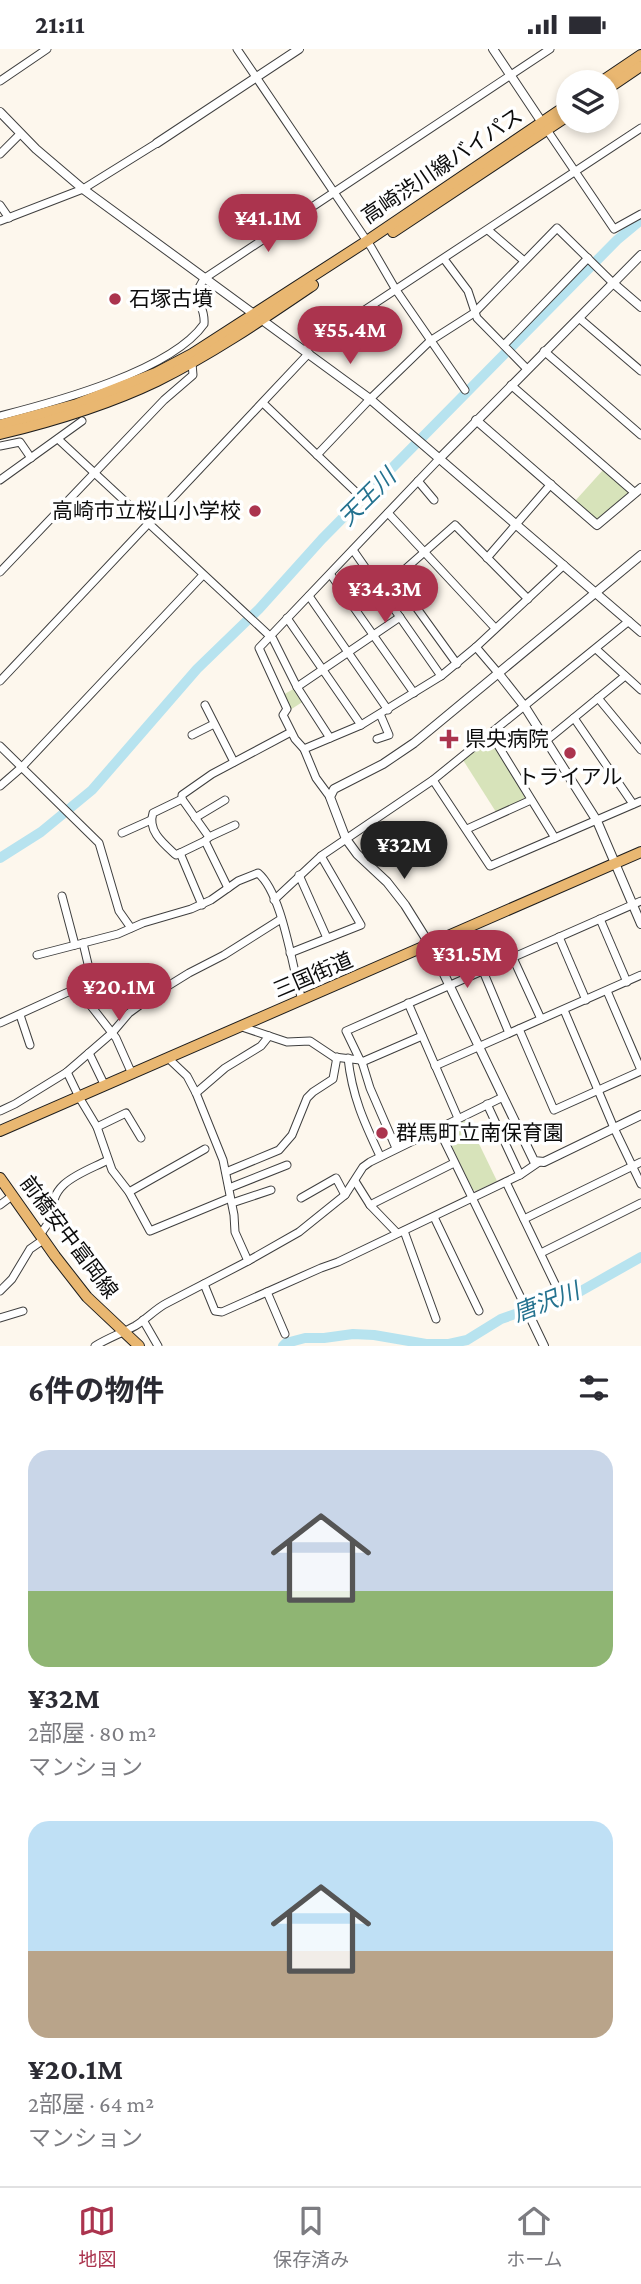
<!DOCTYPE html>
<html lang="ja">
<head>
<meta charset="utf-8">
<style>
  :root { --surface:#fff; --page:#f2f2f3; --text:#2b2b33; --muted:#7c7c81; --line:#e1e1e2; --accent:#ab344e }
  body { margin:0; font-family:"Crimson Pro","Noto Sans JP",serif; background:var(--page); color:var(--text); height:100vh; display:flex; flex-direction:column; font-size:26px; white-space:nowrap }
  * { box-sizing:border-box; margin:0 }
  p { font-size:23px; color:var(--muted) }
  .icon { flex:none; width:38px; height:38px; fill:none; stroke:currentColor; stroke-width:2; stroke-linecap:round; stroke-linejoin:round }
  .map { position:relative; height:1297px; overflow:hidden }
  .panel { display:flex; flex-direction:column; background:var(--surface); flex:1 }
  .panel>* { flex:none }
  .buttons { position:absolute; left:556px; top:21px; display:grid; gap:14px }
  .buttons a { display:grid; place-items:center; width:63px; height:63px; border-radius:50%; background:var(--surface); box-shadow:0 4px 10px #0003; font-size:35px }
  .price { position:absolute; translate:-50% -60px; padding:0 16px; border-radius:24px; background:var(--accent); color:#fff; font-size:23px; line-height:46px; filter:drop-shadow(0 2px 4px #0008) }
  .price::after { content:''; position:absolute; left:50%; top:42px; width:21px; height:16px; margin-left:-10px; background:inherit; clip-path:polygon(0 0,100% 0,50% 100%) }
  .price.on { background:#222; color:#fff }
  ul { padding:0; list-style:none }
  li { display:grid; align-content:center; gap:14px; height:371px; padding:0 28px }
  li span { display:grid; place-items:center; height:217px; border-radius:21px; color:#555 }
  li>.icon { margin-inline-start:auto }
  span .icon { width:126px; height:126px; fill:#fffc; stroke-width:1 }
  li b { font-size:30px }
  h2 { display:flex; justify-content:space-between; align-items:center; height:84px; padding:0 28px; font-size:30px }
  .status { display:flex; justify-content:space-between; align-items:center; height:49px; padding:0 35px; background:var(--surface); direction:ltr }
  .status svg { height:19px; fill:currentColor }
  .tabs { display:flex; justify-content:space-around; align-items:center; height:98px; border-top:2px solid var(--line); background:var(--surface); font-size:19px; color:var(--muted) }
  .tabs a { display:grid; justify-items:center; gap:4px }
  .tabs .on { color:var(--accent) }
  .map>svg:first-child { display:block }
  .green { fill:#d7e3ba }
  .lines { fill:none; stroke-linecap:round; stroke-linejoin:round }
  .river { stroke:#b7e3ef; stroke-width:10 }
  .minor-casing { stroke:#3f3f3f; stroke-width:9 }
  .tertiary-casing { stroke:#3f3f3f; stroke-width:10 }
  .primary-casing { stroke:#1d1d1d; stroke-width:12 }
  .minor { stroke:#fff; stroke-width:7 }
  .tertiary { stroke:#fff; stroke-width:8 }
  .primary { stroke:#e9b771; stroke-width:10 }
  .poi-dot { fill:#ab344e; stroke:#fff; stroke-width:2.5 }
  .labels { text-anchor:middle; stroke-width:7; stroke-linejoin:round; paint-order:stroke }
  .street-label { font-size:21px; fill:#0c0c0c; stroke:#fff }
  .poi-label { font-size:21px; fill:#0c0c0c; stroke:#fff; text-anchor:start }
  .water-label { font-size:23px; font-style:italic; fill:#24728f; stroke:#fff }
</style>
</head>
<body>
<div class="status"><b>21:11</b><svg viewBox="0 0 49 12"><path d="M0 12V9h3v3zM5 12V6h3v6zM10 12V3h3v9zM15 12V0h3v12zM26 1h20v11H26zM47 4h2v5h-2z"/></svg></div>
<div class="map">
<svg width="641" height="1297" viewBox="0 0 641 1297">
  <rect width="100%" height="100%" fill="#fdf7ed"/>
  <!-- green -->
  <g class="green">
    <path d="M603 421 628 442V444L596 471 575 452Z"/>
    <path d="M295 639 304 652 290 661 283 646Z"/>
    <path d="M489 690 492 691 526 747 524 751 496 763 463 711Z"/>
    <path d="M467 1070 497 1132 476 1142 473 1141 445 1083 446 1080Z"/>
  </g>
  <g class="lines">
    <!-- river -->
    <g class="river">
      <path d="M0 809 41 783 92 741 197 620 259 560 322 490 617 191 641 171"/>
      <path d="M283 1297 286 1294 305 1289H324L353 1285 374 1286 426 1295H449L467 1291 501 1270 581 1242 641 1208"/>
    </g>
    <!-- minor casing -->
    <g class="minor-casing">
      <g id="minor">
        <path d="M237 0 371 198 396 241 465 341"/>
        <path d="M0 32 47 0"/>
        <path d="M547 81 614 180 641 165"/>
        <path d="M0 105 20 85"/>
        <path d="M0 156 9 169"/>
        <path d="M0 172 83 140 157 94"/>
        <path d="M488 181 523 211"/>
        <path d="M444 210 468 242 477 269 527 320"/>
        <path d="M579 269 641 322"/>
        <path d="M504 296 588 209"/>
        <path d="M304 301 641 79"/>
        <path d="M544 302 641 386"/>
        <path d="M511 336 635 444"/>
        <path d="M263 354 361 448"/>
        <path d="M0 367C55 353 171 322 204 275 206 253 188 251 205 229L550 0"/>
        <path d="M58 390 273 590 297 638 330 689"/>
        <path d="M0 397 20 393 31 409"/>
        <path d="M317 406 370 350 430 292 474 264 557 179 613 234"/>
        <path d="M0 431 82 372"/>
        <path d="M418 432 434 451"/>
        <path d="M388 464 495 579"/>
        <path d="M353 501 441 627"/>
        <path d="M487 509 551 435"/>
        <path d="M0 523 164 351 193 326 192 314"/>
        <path d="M331 526 414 644"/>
        <path d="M309 547 388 661"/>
        <path d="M287 569 361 676"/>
        <path d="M476 598 499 625"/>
        <path d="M596 600 641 641"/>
        <path d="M457 615 395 529 455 476 528 550"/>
        <path d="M0 632 309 304"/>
        <path d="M297 638 400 568"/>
        <path d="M598 649 641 701"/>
        <path d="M205 656 234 713"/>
        <path d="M574 669 633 755"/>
        <path d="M491 685 555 789"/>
        <path d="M192 686 214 675"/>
        <path d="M377 690 389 686 380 665"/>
        <path d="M547 691 625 627"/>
        <path d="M0 697 99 794 119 862 131 879"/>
        <path d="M304 700 295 690 283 666 287 660 259 599 440 409"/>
        <path d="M433 731 490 817 641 752"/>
        <path d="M0 737 22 718 203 526"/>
        <path d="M330 748 316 729 304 700 361 676 441 627 476 598 564 516"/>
        <path d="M182 750 153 764C147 782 164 795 176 806L205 792"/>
        <path d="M195 769 225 751"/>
        <path d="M467 780 531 751"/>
        <path d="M122 784 151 771"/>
        <path d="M209 788 235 776"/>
        <path d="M180 804 202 856"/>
        <path d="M299 826 327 889"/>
        <path d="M228 839 205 792 209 788 182 750V746L212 725 291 683"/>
        <path d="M62 847 75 896"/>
        <path d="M274 851 321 807 433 731 629 572"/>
        <path d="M600 870 627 933"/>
        <path d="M559 888 586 951"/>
        <path d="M290 904 361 876 321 807"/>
        <path d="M37 906 118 885 143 874 191 860 211 851 238 832 258 824C283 845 292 919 302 951"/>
        <path d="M513 909 541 970"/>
        <path d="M483 922 509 984"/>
        <path d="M77 939 116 989 132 1025"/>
        <path d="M607 942 641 1021"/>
        <path d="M408 954 458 1069"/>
        <path d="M564 961 614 1079 641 1135"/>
        <path d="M20 966 30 996"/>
        <path d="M0 974 77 939 88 915 83 894"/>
        <path d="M242 978 287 993 310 992 334 1008 360 1011 362 1013 422 987"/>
        <path d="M519 980 554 1061 641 1022"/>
        <path d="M89 1004 105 1037"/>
        <path d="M168 1009 187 1027 196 1044 223 1111 234 1166 235 1183 248 1212"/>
        <path d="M348 1009C352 1047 364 1073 380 1107"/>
        <path d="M360 1011 346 982 641 852"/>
        <path d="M362 1013 370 1039 396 1099"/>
        <path d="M435 1017 641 926"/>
        <path d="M67 1023 79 1048 97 1078 112 1121 129 1143 150 1182 230 1149"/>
        <path d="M196 1044 225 1019 261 997 269 987"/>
        <path d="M487 1055 520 1126"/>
        <path d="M0 1062 15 1055 67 1023 112 984 129 964 155 945 189 924 224 906 281 870"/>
        <path d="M97 1078 126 1064 141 1089"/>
        <path d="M438 1079 522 1251"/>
        <path d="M226 1123 279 1101 292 1086 307 1049 313 1043 333 1030 337 1008"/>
        <path d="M355 1132 370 1156 397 1184"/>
        <path d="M506 1133 557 1239"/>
        <path d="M229 1139 287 1116"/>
        <path d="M129 1143 205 1100"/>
        <path d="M301 1149 336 1129 345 1146"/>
        <path d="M232 1154 271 1141"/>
        <path d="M0 1156 12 1147"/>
        <path d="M370 1156 454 1114"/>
        <path d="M434 1168 479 1262"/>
        <path d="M524 1170 641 1113"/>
        <path d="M404 1182 436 1270"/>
        <path d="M40 1186 53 1167C48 1133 83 1124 108 1111"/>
        <path d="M541 1204 641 1154"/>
        <path d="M204 1235 215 1262 222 1263 321 1219 338 1213 520 1126 539 1113"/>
        <path d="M0 1242 12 1230 30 1200 43 1191"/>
        <path d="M267 1243 285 1285"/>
        <path d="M0 1269 23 1262"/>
        <path d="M143 1271 158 1297"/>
        <path d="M95 1297C108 1289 122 1284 135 1277 147 1270 155 1260 167 1254L248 1212 299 1183 345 1146 363 1118 370 1113 503 1048"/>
      </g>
    </g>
    <!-- tertiary casing -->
    <g class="tertiary-casing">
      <g id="tertiary">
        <path d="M493 0 543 75"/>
        <path d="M0 63 36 100 83 140 370 350 641 583"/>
        <path d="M157 94 299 0"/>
        <path d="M613 234 641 258"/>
        <path d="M476 371 597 476 641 439"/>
        <path d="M440 409 641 206"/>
        <path d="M641 506 414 694 383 715 334 740 330 748 346 790 357 805 387 833 405 856 430 896 534 1112 544 1113 641 1066"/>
        <path d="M499 625 525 658 597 772 641 875"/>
        <path d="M522 1251 544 1297"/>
      </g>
    </g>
    <!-- primary casing -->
    <g class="primary-casing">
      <g id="primary">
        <path d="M601 33 641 6"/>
        <path d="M607 40 641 17"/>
        <path d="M393 183 569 66"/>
        <path d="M0 376 77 355 156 324 192 305 367 192 569 55"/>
        <path d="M0 385C54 372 107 356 157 332 212 305 263 270 313 236"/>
        <path d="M0 1082 641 803"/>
        <path d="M0 1129 55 1207 87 1248 139 1297"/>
      </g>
    </g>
    <!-- minor -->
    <use href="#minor" class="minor"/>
    <!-- tertiary -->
    <use href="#tertiary" class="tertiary"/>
    <!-- primary -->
    <use href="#primary" class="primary"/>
  </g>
  <!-- markers -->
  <g class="poi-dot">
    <circle cx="115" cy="250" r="7"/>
    <circle cx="255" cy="462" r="7"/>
    <path d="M445.5 679.5h7v7h7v7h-7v7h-7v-7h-7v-7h7z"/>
    <circle cx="570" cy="704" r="7"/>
    <circle cx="382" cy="1084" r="7"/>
  </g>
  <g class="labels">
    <!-- street labels -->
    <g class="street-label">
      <text transform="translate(442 117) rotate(-34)" y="7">高崎渋川線バイパス</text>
      <text transform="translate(313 926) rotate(-23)" y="7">三国街道</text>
      <text transform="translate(69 1188) rotate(53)" y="7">前橋安中富岡線</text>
    </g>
    <!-- poi labels -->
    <g class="poi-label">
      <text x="129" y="257">石塚古墳</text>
      <text x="241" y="469" text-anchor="end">高崎市立桜山小学校</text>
      <text x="465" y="697">県央病院</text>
      <text x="570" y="735" text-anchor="middle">トライアル</text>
      <text x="396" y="1091">群馬町立南保育園</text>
    </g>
    <!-- water labels -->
    <g class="water-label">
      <text transform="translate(367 448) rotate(-45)" y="8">天王川</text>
      <text transform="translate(546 1253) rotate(-21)" y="8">唐沢川</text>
    </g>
  </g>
</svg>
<div class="buttons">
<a><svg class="icon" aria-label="layers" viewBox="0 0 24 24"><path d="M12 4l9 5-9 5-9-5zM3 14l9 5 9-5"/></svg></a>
</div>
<b class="price" style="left:268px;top:205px">¥41.1M</b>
<b class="price" style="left:350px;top:317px">¥55.4M</b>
<b class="price" style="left:385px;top:576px">¥34.3M</b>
<b class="price on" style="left:404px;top:832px">¥32M</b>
<b class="price" style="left:467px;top:941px">¥31.5M</b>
<b class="price" style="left:119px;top:974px">¥20.1M</b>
</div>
<section class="panel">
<h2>6件の物件<svg class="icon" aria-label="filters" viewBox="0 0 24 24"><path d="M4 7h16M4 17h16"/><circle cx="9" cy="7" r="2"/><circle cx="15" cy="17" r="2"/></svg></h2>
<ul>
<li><span style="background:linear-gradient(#c9d6e8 65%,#8fb573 0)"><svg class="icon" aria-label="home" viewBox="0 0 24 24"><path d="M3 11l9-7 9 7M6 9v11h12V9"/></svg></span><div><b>¥32M</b><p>2部屋 · 80 m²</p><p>マンション</p></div></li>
<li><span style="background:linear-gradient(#bfe0f5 60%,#b9a48a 0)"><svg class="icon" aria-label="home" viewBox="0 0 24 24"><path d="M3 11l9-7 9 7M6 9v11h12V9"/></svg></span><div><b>¥20.1M</b><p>2部屋 · 64 m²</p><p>マンション</p></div></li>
</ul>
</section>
<nav class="tabs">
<a class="on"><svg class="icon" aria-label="map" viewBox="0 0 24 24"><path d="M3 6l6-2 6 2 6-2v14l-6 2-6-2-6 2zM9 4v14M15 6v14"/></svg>地図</a>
<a><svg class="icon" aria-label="saved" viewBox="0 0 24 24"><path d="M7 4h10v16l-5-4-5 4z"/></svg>保存済み</a>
<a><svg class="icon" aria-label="home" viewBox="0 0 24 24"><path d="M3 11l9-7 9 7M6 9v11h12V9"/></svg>ホーム</a>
</nav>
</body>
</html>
